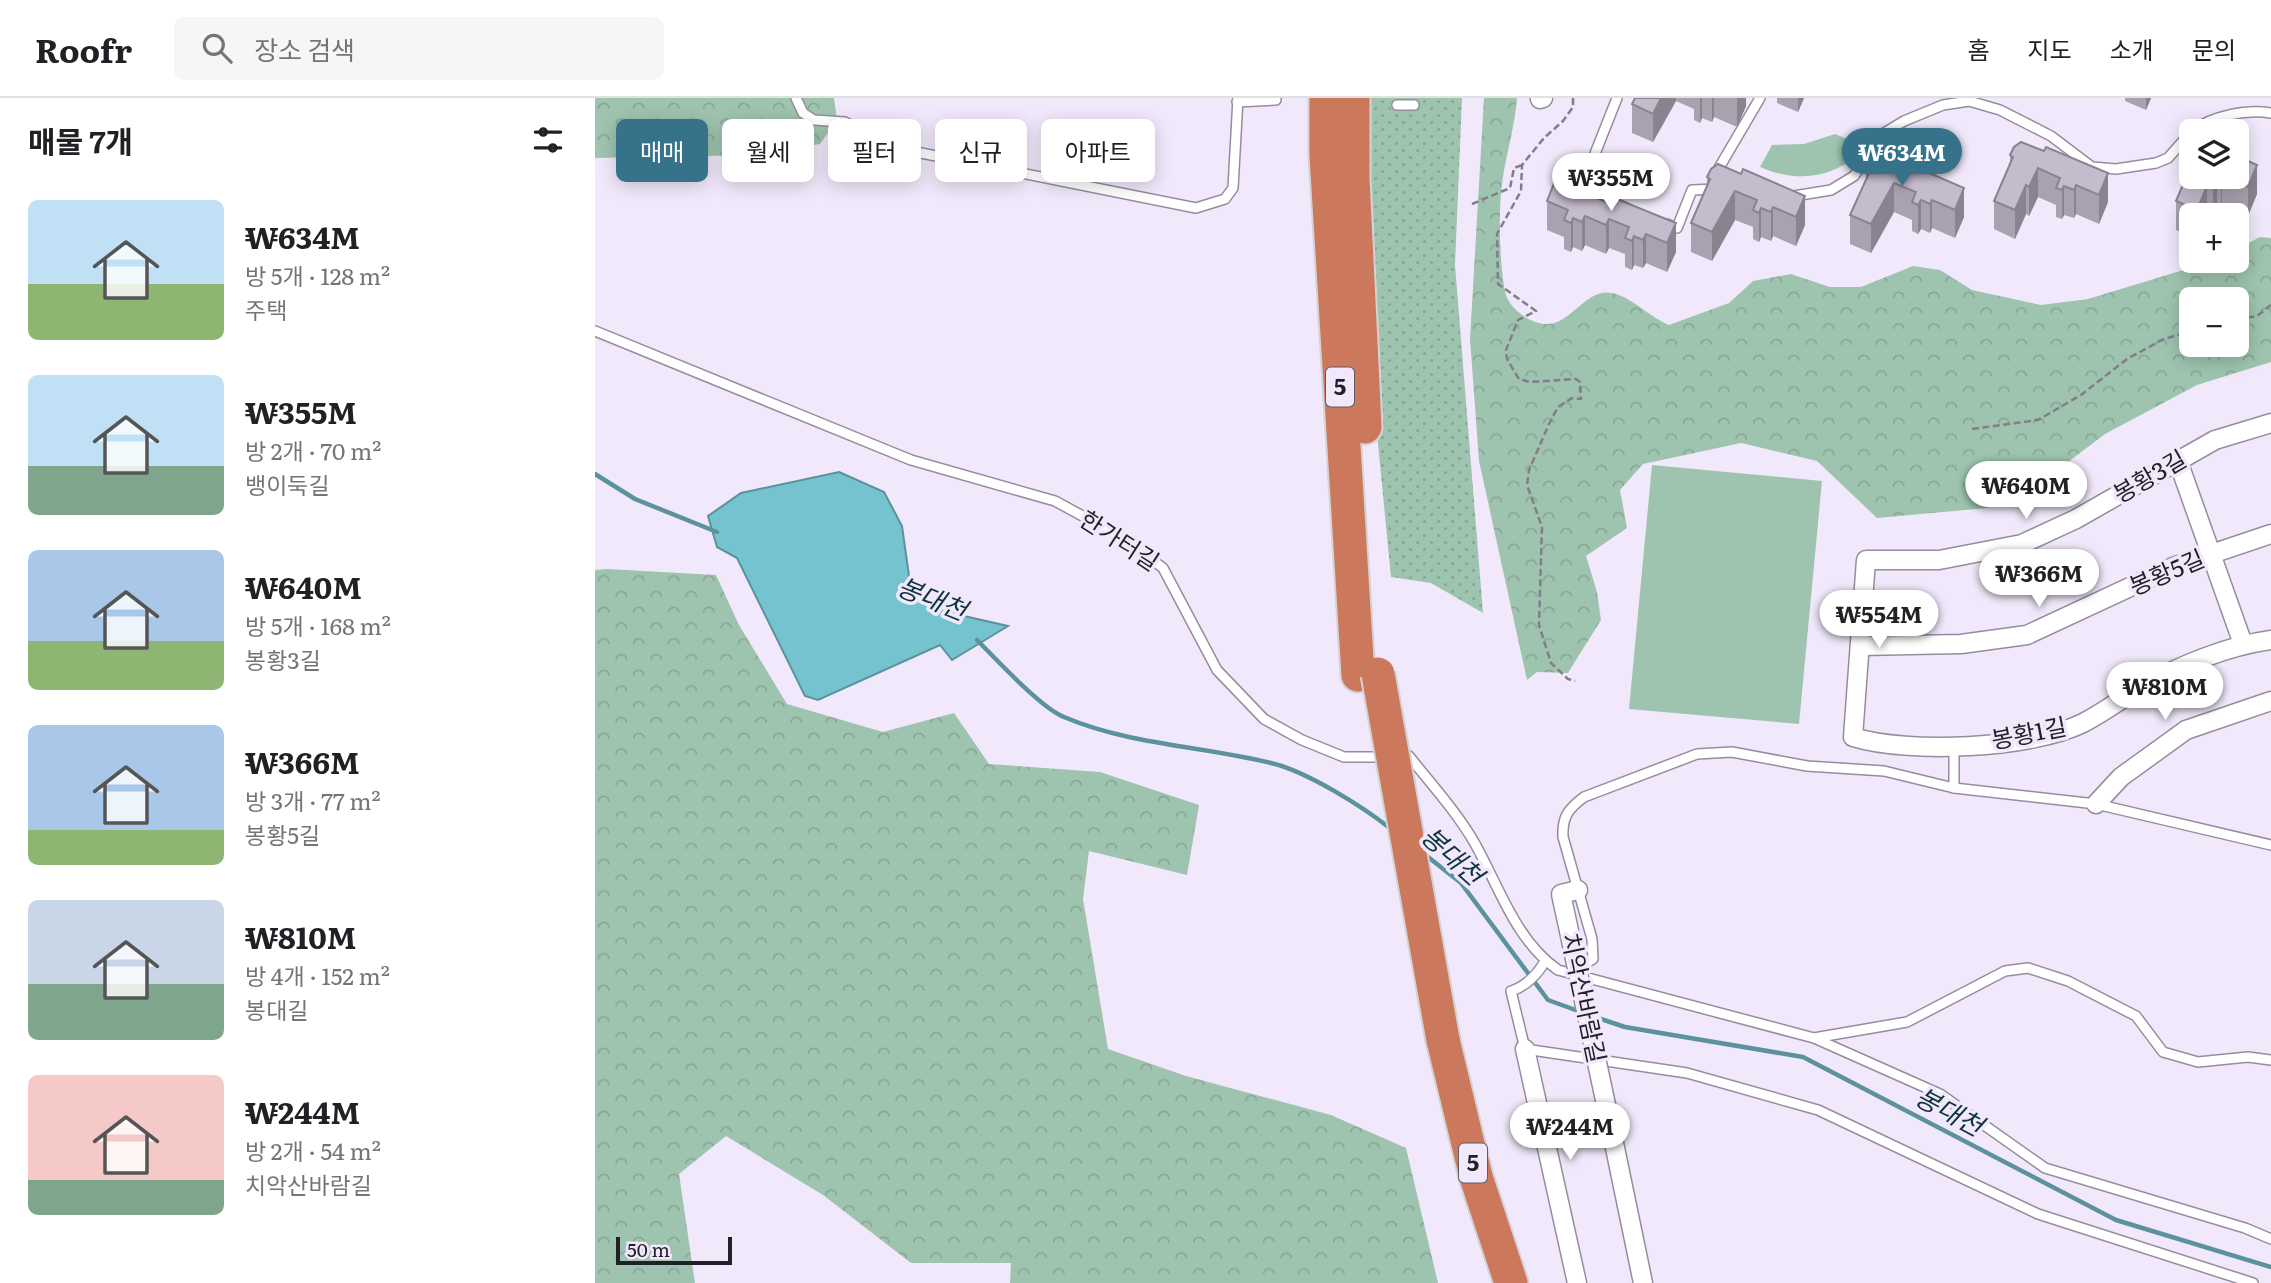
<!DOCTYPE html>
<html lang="ko">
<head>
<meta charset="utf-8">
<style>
  :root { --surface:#fff; --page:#f6f6f6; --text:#202124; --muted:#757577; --line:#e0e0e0; --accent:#367289 }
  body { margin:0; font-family:Literata,"Noto Sans KR",serif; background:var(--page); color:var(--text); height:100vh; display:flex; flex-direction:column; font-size:26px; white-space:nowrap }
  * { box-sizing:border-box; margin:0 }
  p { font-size:23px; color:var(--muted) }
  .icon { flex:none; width:38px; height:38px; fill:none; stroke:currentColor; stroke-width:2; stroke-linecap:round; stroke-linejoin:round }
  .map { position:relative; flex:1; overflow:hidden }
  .panel { display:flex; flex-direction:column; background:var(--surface); width:595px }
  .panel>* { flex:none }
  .hud { position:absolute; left:21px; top:21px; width:665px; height:63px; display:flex; gap:14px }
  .tools { position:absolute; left:1584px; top:21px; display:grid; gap:14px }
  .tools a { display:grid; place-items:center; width:70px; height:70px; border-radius:10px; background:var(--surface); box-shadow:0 4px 18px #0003; font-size:35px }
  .scale { position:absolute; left:21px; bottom:18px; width:116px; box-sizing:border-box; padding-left:7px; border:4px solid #221f26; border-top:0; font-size:19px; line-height:24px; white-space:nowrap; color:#221f26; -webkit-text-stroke:5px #f1e9fb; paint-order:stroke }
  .price { position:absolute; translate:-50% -60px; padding:0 16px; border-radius:24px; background:#fff; color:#222; font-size:23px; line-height:46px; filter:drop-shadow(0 2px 4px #0008) }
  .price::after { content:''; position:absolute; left:50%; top:42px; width:21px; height:16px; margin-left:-10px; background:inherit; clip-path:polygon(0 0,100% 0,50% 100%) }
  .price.current { background:var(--accent); color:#fff }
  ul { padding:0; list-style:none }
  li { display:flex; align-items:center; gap:21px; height:175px; padding:0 28px }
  li span { display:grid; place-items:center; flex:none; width:196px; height:140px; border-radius:10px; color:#555 }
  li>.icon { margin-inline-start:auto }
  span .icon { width:84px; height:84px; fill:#fffc; stroke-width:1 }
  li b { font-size:30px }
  h2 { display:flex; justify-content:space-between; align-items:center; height:84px; padding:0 28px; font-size:30px }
  .tag { padding:0 24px; border-radius:10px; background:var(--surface); box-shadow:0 4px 18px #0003; font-size:24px; line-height:63px }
  .tag.current { background:var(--accent); color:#fff }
  header { display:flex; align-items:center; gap:42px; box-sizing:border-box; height:98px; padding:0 35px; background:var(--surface); border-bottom:2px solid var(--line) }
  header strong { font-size:33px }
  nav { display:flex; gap:38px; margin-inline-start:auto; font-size:24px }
  .search { width:490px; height:63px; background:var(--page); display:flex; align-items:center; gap:18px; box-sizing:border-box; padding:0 24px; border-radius:10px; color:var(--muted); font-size:26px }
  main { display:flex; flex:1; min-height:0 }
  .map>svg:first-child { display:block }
  .grass { fill:url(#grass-dots) }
  .forest { fill:url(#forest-crowns); fill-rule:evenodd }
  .park { fill:#9ec4af }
  .water { fill:#75c3cf; stroke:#5c929c; stroke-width:2 }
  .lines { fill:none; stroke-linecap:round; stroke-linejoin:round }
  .stream { stroke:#5c929c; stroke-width:4.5 }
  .lane-casing { stroke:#958d9e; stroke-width:12 }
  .street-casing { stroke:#958d9e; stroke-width:21 }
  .highway-casing { stroke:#d3d2d4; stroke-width:37 }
  .path { stroke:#827d89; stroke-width:2.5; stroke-dasharray:7 3.5; stroke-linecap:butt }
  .lane { stroke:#fff; stroke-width:9 }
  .street { stroke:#fff; stroke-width:18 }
  .highway { stroke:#cc785d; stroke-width:33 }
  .street-bridge-casing { stroke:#958d9e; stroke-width:21; stroke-linecap:butt }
  .highway-bridge-casing { stroke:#d3d2d4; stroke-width:37; stroke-linecap:butt }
  .street-bridge { stroke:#fff; stroke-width:18 }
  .highway-bridge { stroke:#cc785d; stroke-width:33 }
  .wall { fill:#a9a1b0 }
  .shaded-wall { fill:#898390 }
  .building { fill:#c4bbcd; stroke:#898390; stroke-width:2 }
  .labels { text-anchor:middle; stroke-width:7; stroke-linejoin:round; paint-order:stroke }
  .shield { fill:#f1e9fb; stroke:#605c66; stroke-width:2 }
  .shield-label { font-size:23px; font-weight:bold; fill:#221f26 }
  .street-label { font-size:24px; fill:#221f26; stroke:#f1e9fb }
  .water-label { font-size:26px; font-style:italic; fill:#0e353a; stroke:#f1e9fb }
</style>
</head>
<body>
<header>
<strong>Roofr</strong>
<div class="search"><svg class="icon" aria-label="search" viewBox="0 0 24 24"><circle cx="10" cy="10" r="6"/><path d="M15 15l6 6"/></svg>장소 검색</div>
<nav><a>홈</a><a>지도</a><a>소개</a><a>문의</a></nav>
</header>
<main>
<section class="panel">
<h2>매물 7개<svg class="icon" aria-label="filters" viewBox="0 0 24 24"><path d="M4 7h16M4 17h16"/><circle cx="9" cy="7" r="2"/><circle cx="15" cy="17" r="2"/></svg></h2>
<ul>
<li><span style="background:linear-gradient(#bfe0f5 60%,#8fb573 0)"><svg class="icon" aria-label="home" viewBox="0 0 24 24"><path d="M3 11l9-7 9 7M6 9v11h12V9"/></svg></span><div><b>₩634M</b><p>방 5개 · 128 m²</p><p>주택</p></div></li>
<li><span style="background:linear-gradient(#bfe0f5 65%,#7fa58c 0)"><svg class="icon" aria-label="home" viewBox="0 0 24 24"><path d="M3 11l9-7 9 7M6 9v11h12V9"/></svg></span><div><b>₩355M</b><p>방 2개 · 70 m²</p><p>뱅이둑길</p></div></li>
<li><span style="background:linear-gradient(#a9c7e8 65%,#8fb573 0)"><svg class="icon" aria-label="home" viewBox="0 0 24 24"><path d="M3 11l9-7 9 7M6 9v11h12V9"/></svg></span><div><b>₩640M</b><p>방 5개 · 168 m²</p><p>봉황3길</p></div></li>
<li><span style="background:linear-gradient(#a9c7e8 75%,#8fb573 0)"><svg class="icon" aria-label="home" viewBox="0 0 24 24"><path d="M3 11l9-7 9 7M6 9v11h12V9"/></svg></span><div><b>₩366M</b><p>방 3개 · 77 m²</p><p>봉황5길</p></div></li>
<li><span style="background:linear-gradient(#c9d6e8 60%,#7fa58c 0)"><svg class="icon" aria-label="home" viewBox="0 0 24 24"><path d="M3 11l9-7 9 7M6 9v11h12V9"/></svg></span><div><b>₩810M</b><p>방 4개 · 152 m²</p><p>봉대길</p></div></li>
<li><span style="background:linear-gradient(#f6c9c9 75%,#7fa58c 0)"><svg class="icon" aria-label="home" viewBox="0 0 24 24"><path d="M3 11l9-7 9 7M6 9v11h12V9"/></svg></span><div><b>₩244M</b><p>방 2개 · 54 m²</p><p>치악산바람길</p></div></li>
</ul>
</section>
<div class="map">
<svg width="1676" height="1185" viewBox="0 0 1676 1185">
  <defs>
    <pattern id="grass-dots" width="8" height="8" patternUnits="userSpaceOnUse" patternTransform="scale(1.75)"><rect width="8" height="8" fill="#9ec4af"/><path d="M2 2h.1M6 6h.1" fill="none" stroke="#88a896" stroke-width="1.8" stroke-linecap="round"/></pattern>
    <pattern id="forest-crowns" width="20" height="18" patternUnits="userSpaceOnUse" patternTransform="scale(1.75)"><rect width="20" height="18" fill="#9ec4af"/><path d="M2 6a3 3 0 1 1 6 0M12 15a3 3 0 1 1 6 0" fill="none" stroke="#88a896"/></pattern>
  </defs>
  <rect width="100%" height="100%" fill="#f1e9fb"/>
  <!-- grass -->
  <path class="grass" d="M765 0H867L860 167 888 515 836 485 796 479 771 222Z"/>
  <!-- forest -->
  <g class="forest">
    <path d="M0 0H239L242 22 225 46 158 57 0 60Z"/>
    <path d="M889 0H922C920 27 912 53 908 79 903 107 904 171 911 197 916 212 937 227 953 226 979 225 993 184 1024 197 1042 204 1056 220 1074 227L1134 205 1158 183 1196 176 1235 189H1266L1318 168 1345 172 1377 192 1446 207 1493 201 1618 163H1642V151L1665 139 1676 140V264L1602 287 1510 336 1440 389 1392 410 1282 420 1222 363 1146 345 1048 366 1025 392 1032 430 991 458 1002 494 1006 522 973 575 942 574 932 582 884 363 875 241ZM1642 201V247H1596V201Z"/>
    <path d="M12 471 121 477 144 527 192 606 288 634 359 615 394 666 505 674 604 707 592 777 494 753 488 801 513 951 591 978 736 1017 811 1050 843 1185H415L416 1165H316L228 1097 131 1038 84 1076 100 1185H0V472Z"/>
  </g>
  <!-- park -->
  <g class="park">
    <path d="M1240 36 1272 49C1241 80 1204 86 1165 69L1177 47 1209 46Z"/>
    <path d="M1057 367 1227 383 1204 626 1034 611Z"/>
  </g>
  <!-- water -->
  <path class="water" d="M244 374 289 394 307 428 316 492 360 516 413 528 357 562 345 547 223 602 210 598 142 460 122 449 113 418 146 395Z"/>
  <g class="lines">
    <!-- stream -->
    <g class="stream">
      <path d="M0 376 40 401 122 434"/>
      <path d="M382 542C401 561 446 610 469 619 535 647 607 648 676 665 711 673 767 708 796 731"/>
      <path d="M828 755 866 785 953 902 986 914"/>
      <path d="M997 918 1030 929 1208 959 1521 1122 1676 1169"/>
    </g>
    <!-- lane casing -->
    <g class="lane-casing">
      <g id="lane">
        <path d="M201 0 208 15 219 22 250 24 301 50 601 110 630 101 638 90 643 0"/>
        <path d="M642 4 681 2"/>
        <path d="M802 7H819"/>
        <path d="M1597 33C1617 18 1651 11 1676 15"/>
        <path d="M1121 75 1165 0"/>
        <path d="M986 92 1029 109"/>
        <path d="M984 96 1022 0"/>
        <path d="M1199 98 1236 92 1259 78 1286 37 1309 23 1348 7 1374 3 1405 12 1456 38 1497 69 1521 71 1561 65 1573 60 1596 34"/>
        <path d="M1072 126 1082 130 1097 92 1122 91"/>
        <path d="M0 233 316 362 460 403 528 440 568 470 622 572 669 621 707 642 749 659H790"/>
        <path d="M804 659 814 658C836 686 861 713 879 744 904 788 920 842 963 872L1219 940 1345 996 1450 1070 1650 1130 1676 1141"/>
        <path d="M1359 690V649"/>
        <path d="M950 863C943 876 930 889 916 893L930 951 1092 975 1223 1012 1443 1116 1658 1185"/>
        <path d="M980 872 998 861 997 841 968 739C967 719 973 711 989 699L1102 656 1137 654 1212 668 1289 673 1359 690 1501 706 1676 747"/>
        <path d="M1219 940 1312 924 1410 873 1433 870 1473 883 1541 918 1568 954 1603 964 1653 959 1676 962"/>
      </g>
    </g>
    <!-- street casing -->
    <g class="street-casing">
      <g id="street">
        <path d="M945 1 948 0"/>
        <path d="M1676 325 1620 342 1481 421 1427 446 1344 462H1271L1258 639C1313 656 1435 651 1488 625 1508 615 1527 600 1547 589 1585 567 1633 548 1676 542"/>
        <path d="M1583 363 1648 546"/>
        <path d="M1265 548 1366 546 1432 537 1578 469 1676 436"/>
        <path d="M1501 706 1526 679 1591 632 1676 603"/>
        <path d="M979 856 966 796 983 792"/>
        <path d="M930 951 982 1185"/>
        <path d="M1014 1021 1048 1185"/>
      </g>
    </g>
    <!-- highway casing -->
    <g class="highway-casing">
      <g id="highway">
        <path d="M731 0V57L763 577"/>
        <path d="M758 0V80L770 329"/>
        <path d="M848 942 881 1079 916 1185"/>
      </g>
    </g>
    <!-- path -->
    <g class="path">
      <path d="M978 0V9L968 23 949 40 927 67 926 93 902 136 903 186 941 213 923 222 911 252 912 261 924 281 935 284 981 281 985 284 986 301 977 300 963 309 954 326 934 372 932 387 947 429 944 527 956 565 973 581 980 583"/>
      <path d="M877 106 915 90 919 70 927 67"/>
      <path d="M1642 221 1662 218 1676 207"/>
      <path d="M1377 331 1443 322 1486 297 1532 261 1569 241 1596 233"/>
    </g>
    <!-- lane -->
    <use href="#lane" class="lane"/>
    <!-- street -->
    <use href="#street" class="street"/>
    <!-- highway -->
    <use href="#highway" class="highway"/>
    <!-- street-bridge casing -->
    <g class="street-bridge-casing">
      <path id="street-bridge" d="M979 856 1014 1021"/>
    </g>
    <!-- highway-bridge casing -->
    <g class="highway-bridge-casing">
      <path id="highway-bridge" d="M783 576 848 942"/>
    </g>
    <!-- street-bridge -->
    <use href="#street-bridge" class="street-bridge"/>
    <!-- highway-bridge -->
    <use href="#highway-bridge" class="highway-bridge"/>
  </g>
  <!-- wall -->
  <g class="wall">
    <path d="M1040 0H1151V8L1142 29 1119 19 1117 24 1107 20 1105 25 1099 22V11L1081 3 1058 44 1037 35V6Z"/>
    <path d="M1182 0H1209L1203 14 1182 5Z"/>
    <path d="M1530 0H1556L1551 12 1530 3Z"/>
    <path d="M1449 53 1513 104 1504 126 1481 116 1479 120 1469 117 1467 121 1461 119V107L1443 99 1434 118 1431 116 1420 141 1399 131V103L1415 66V57Z"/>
    <path d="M1305 68 1369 119 1360 140 1337 130 1335 135 1326 131 1323 136 1317 133V122L1299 114 1276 155 1255 146V117L1271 81V72Z"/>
    <path d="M1146 76 1210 127 1201 148 1178 138 1176 143 1166 139 1164 144 1158 141V129L1140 122 1117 163 1096 154V125L1112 89V79Z"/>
    <path d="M1596 79H1642L1662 96 1653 118 1627 107 1626 110 1622 109 1619 117H1596V138L1581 132V103Z"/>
    <path d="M952 103 1019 107 1081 125V154L1072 174 1051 165 1048 170 1039 167 1037 172 1030 169V156L1014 150 1011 156 990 147 987 153 978 149 976 154 969 151V139L952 132Z"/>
  </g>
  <!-- shaded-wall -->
  <g class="shaded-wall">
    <path d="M1066 0H1081V3L1058 44V16Z"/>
    <path d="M1105 0H1107V20L1105 25Z"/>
    <path d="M1117 0H1119V19L1117 24Z"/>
    <path d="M1142 0H1151V8L1142 29Z"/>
    <path d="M1203 0H1209L1203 14Z"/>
    <path d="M1551 0H1556L1551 12Z"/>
    <path d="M1662 67V96L1653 118V89Z"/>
    <path d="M1443 70V99L1434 118V89Z"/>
    <path d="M1513 75V104L1504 126V97Z"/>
    <path d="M1627 79V107L1626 110V81Z"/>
    <path d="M1622 80V109L1618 117V90Z"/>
    <path d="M1299 85V114L1276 155V126Z"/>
    <path d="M1431 87V116L1420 141V112Z"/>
    <path d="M1481 87V116L1479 120V92Z"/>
    <path d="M1469 88V117L1467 121V92Z"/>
    <path d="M1612 88V117H1602V112Z"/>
    <path d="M1369 90V119L1360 140V112Z"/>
    <path d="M1140 93V122L1117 163V134Z"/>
    <path d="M1210 98V127L1201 148V119Z"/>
    <path d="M1326 102V131L1323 136V107Z"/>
    <path d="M1337 102V130L1335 135V106Z"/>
    <path d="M1178 109V138L1176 143V114Z"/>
    <path d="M1166 110V139L1164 144V115Z"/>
    <path d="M990 118V147L987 153V124Z"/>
    <path d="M978 120V149L976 154V125Z"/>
    <path d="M1014 121V150L1011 156V127Z"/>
    <path d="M1081 125V154L1072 174V145Z"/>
    <path d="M1051 136V165L1048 170V142Z"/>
    <path d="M1039 138V167L1037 172V143Z"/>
  </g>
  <!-- building -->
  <g class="building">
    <path d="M1040 0H1066L1058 16 1037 6Z"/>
    <path d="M1426 44 1449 53 1451 49 1513 75 1504 97 1481 87 1479 92 1469 88 1467 92 1461 90 1465 80 1443 70 1434 89 1431 87 1420 112 1399 103 1418 59 1415 57 1419 49Z"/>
    <path d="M1282 58 1305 68 1307 63 1369 90 1360 112 1337 102 1335 106 1326 102 1323 107 1317 104 1321 94 1299 85 1276 126 1255 117 1275 73 1271 72 1275 63Z"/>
    <path d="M1642 58 1662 67 1653 89 1629 79H1642Z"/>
    <path d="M1123 66 1146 76 1148 71 1210 98 1201 119 1178 109 1176 114 1166 110 1164 115 1158 112 1162 102 1140 93 1117 134 1096 125 1115 81 1112 79 1116 71Z"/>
    <path d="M1596 68V79H1627L1626 81 1622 80 1618 90 1612 88 1602 112 1581 103Z"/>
    <path d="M960 83 1019 107 1022 101 1081 125 1072 145 1051 136 1048 142 1039 138 1037 143 1030 140 1034 129 1014 121 1011 127 990 118 987 124 978 120 976 125 969 122 973 112 952 103Z"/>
  </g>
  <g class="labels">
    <!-- shield labels -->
    <g class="shield">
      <rect x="731" y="269.5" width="28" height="39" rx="5"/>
      <rect x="864" y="1045.5" width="28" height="39" rx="5"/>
    </g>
    <g class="shield-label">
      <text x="745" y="297">5</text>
      <text x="878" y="1073">5</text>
    </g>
    <!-- street labels -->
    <g class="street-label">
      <text transform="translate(1555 379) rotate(-30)" y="8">봉황3길</text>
      <text transform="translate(524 443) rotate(33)" y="8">한가터길</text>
      <text transform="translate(1572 475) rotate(-23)" y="8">봉황5길</text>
      <text transform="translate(1434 636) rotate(-11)" y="8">봉황1길</text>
      <text transform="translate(988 900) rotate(78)" y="8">치악산바람길</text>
    </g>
    <!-- water labels -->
    <g class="water-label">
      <text transform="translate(337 501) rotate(22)" y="9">봉대천</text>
      <text transform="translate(857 758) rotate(42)" y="9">봉대천</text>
      <text transform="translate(1354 1014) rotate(28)" y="9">봉대천</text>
    </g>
  </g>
</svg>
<div class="tools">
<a><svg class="icon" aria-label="layers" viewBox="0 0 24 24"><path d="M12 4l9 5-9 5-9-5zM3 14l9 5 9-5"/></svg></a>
<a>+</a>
<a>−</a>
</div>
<div class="scale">50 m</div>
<b class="price current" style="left:1307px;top:90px">₩634M</b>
<b class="price" style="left:1016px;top:115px">₩355M</b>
<b class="price" style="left:1431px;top:423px">₩640M</b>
<b class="price" style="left:1444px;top:511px">₩366M</b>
<b class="price" style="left:1284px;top:552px">₩554M</b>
<b class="price" style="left:1570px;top:624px">₩810M</b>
<b class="price" style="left:975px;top:1064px">₩244M</b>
<div class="hud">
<a class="tag current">매매</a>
<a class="tag">월세</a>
<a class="tag">필터</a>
<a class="tag">신규</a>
<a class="tag">아파트</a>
</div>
</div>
</main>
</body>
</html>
